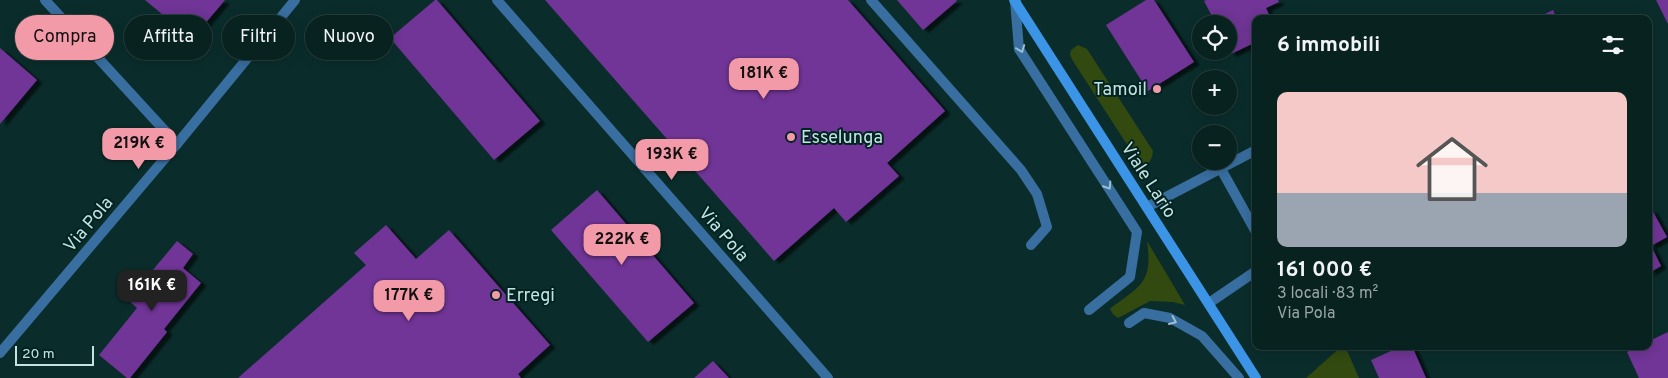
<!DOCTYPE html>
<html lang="it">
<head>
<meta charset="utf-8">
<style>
  :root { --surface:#082220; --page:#112a29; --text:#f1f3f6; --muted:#98a4a5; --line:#293f3e; --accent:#f39aa8 }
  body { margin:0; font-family:Overpass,sans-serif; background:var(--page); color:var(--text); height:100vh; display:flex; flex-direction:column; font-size:19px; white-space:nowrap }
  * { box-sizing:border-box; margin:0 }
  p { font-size:16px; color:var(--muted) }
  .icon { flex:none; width:28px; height:28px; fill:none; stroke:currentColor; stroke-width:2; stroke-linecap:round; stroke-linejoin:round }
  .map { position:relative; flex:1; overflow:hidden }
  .sheet { position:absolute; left:1252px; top:15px; width:400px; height:335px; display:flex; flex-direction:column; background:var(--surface); border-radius:10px; box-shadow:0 2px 12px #0003,0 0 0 1px var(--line) }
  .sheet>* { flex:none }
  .guide { position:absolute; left:15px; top:15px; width:475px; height:45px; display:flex; gap:10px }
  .tools { position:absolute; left:1192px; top:15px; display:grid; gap:10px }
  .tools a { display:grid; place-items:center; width:45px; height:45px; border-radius:50%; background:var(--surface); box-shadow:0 2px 12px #0003,0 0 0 1px var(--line); font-size:25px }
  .scale { position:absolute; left:15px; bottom:12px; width:79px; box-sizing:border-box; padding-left:5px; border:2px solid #c4e3e0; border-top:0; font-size:14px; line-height:18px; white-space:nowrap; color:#c4e3e0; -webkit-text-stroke:4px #012322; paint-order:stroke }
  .price { position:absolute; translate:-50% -42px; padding:0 11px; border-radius:10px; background:var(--accent); color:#111; font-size:16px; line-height:32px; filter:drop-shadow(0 1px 2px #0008) }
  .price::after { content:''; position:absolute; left:50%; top:30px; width:15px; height:11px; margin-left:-8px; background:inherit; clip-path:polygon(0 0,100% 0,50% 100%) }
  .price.current { background:#222; color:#fff }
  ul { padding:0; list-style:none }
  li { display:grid; align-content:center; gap:10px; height:265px; padding:0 25px }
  li span { display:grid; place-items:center; height:155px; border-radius:10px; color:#555 }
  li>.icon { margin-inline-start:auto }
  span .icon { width:90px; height:90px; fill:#fffc; stroke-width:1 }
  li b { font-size:21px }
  h2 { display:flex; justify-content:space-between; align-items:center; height:60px; padding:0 25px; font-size:21px }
  .pill { padding:0 18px; border-radius:22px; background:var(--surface); box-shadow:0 2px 12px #0003,0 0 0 1px var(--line); font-size:18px; line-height:45px }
  .pill.current { background:var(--accent); color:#111 }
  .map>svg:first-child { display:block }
  .green { fill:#324a0f }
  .building { fill:#703496; filter:url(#shadow) }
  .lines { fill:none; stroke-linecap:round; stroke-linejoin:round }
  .lane { stroke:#396ea0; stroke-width:10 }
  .street { stroke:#396ea0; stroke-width:10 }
  .secondary { stroke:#3b94e6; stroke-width:10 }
  .oneway { stroke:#9ac0cd }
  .poi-dot { fill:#f39aa8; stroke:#012322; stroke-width:2 }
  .labels { text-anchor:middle; stroke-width:4; stroke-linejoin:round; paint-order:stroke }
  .poi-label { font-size:18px; fill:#c4e3e0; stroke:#012322; text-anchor:start }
  .street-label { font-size:18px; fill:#c4e3e0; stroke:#012322 }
</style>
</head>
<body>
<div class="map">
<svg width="1668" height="378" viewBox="0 0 1668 378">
  <defs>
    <filter id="shadow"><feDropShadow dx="5.5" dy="3" stdDeviation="1" flood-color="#0009"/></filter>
  </defs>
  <rect width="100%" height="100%" fill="#0a2d2b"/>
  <!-- green -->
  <g class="green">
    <path d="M1078 45 1087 49 1153 151 1152 157 1148 164H1143L1137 160 1073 61 1070 55 1071 50Z"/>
    <path d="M1147 241 1185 305 1173 302 1150 301 1118 318 1113 314 1110 309 1112 307C1141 286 1153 281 1147 241Z"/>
    <path d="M1342 346H1345L1359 378H1306Z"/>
  </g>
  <!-- building -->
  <g class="building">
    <path d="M145 0H225L192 39Z"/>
    <path d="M435 0H437L540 121 494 160 390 38Z"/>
    <path d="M545 0H848L945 111 887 163 899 176 846 222 834 208 774 261Z"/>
    <path d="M897 0H956L957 1 923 30Z"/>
    <path d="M1146 0H1154L1194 62 1148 91 1106 25Z"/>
    <path d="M1206 0H1278L1279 2 1266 8 1271 19H1256V42L1231 54 1229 50V24H1216L1204 1Z"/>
    <path d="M1656 0H1668V24Z"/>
    <path d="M1553 10 1557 19H1535Z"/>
    <path d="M0 48 37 80 0 124Z"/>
    <path d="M597 190 694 303 648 342 551 230Z"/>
    <path d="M1652 210 1667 237 1651 246 1661 266 1649 273V211Z"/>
    <path d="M386 225 416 259 449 230 550 345 518 374 521 378H238L366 265 354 253Z"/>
    <path d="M177 241 193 254 183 268 201 283 164 329 167 332 130 378H127L99 355 137 308 128 300Z"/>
    <path d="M1668 332V378H1639L1627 352 1639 346H1649V341Z"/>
    <path d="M1402 346H1412L1426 378H1379L1371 360Z"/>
    <path d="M713 361 729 378H694Z"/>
  </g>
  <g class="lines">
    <!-- lane -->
    <g class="lane">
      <path d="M871 0 1021 170 1037 194 1047 227 1031 245"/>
      <path d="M1016 0 1015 1 1019 49 1137 232 1130 277 1089 310"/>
      <path d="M1221 169 1256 232"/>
      <path d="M1147 207 1256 150"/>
      <path d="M1209 303 1256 271"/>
      <path d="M1129 323 1144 313 1170 318 1202 336 1239 378"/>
    </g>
    <!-- street -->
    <g class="street">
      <path d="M45 0 177 144"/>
      <path d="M497 0 828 378"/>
      <path d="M0 353 177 144 295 0"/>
    </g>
    <!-- secondary -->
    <path class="secondary" d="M1014 0 1256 378"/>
  </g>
  <!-- one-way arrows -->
  <defs><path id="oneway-chevron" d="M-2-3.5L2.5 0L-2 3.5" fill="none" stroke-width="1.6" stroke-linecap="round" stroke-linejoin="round" transform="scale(1.25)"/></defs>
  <g class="oneway">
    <use href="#oneway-chevron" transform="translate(1021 49) rotate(69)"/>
    <use href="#oneway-chevron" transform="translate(1108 186) rotate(57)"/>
    <use href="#oneway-chevron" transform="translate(1173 321) rotate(24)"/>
  </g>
  <!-- markers -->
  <g class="poi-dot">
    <circle cx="1157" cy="89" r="5"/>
    <circle cx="791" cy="137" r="5"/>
    <circle cx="496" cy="295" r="5"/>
  </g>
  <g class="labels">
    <!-- poi labels -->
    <g class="poi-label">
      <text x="1147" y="95" text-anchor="end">Tamoil</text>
      <text x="801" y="143">Esselunga</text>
      <text x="506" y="301">Erregi</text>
    </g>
    <!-- street labels -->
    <g class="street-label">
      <text transform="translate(1149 180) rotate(57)" y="6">Viale Lario</text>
      <text transform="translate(88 224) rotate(-50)" y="6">Via Pola</text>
      <text transform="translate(724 234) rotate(49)" y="6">Via Pola</text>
    </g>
  </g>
</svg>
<div class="tools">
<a><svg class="icon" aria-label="locate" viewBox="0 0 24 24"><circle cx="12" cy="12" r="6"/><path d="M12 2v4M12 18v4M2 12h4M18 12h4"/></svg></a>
<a>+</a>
<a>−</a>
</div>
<div class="scale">20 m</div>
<b class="price" style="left:764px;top:100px">181K €</b>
<b class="price" style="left:139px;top:170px">219K €</b>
<b class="price" style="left:672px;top:181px">193K €</b>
<b class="price" style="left:622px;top:266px">222K €</b>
<b class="price current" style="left:152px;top:312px">161K €</b>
<b class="price" style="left:409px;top:322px">177K €</b>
<div class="guide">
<a class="pill current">Compra</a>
<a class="pill">Affitta</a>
<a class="pill">Filtri</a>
<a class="pill">Nuovo</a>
</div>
<section class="sheet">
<h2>6 immobili<svg class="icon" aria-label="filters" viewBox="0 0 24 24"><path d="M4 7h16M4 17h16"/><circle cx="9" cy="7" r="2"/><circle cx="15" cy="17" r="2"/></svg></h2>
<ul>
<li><span style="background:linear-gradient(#f6c9c9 65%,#9aa5b1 0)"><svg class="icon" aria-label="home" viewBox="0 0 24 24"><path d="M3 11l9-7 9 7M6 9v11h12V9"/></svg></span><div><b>161 000 €</b><p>3 locali · 83 m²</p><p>Via Pola</p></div></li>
</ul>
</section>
</div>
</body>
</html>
